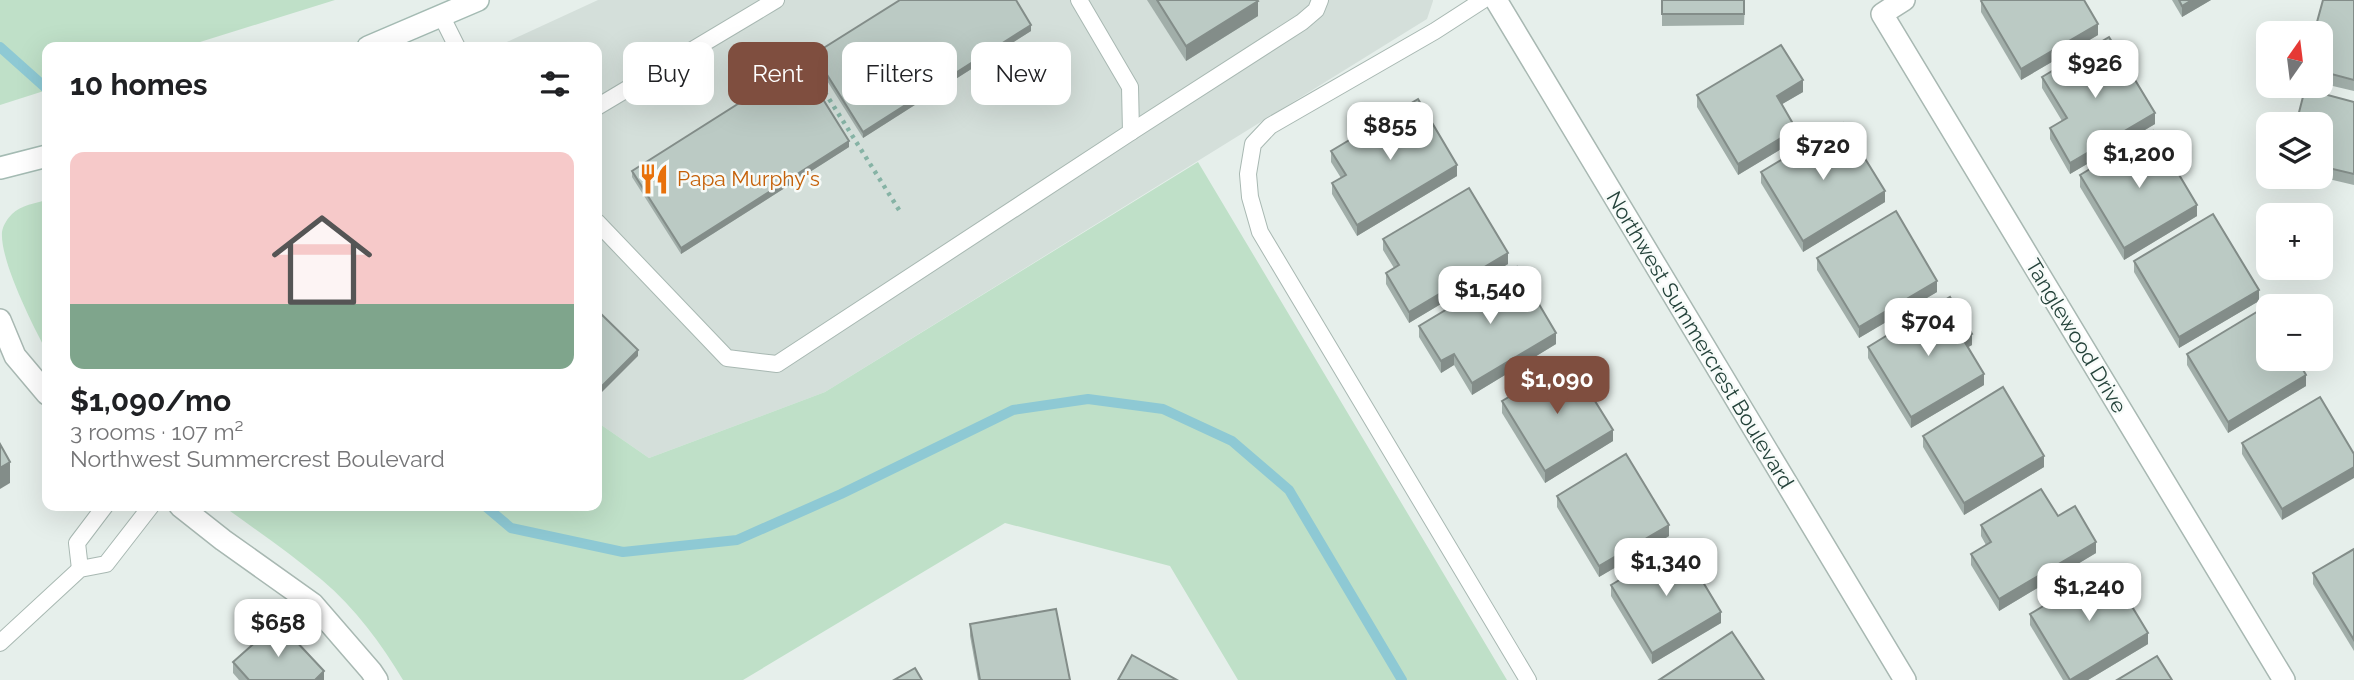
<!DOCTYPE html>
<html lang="en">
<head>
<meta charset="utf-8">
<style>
  :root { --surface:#fff; --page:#f6f6f6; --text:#202124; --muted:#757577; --accent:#7f4e3f }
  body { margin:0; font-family:Raleway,sans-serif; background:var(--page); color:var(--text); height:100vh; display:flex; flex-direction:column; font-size:26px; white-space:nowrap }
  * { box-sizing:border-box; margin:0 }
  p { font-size:23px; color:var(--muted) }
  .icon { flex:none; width:38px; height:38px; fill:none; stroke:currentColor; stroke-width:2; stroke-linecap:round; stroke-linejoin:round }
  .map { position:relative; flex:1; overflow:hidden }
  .sheet { position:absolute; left:42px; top:42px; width:560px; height:469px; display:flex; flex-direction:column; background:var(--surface); border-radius:14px; box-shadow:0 7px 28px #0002 }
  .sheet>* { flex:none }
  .top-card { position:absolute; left:623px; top:42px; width:665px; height:63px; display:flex; gap:14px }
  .needle { width:46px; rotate:14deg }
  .buttons { position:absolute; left:2256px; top:21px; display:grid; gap:14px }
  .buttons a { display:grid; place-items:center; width:77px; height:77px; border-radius:14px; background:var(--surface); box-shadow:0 7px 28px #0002; font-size:35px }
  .price { position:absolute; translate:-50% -60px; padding:0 16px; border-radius:14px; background:#fff; color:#222; font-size:23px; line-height:46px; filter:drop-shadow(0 2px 4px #0008) }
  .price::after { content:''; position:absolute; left:50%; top:42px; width:21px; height:16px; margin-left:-10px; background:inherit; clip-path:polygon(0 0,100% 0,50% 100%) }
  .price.on { background:var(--accent); color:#fff }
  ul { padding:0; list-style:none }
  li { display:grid; align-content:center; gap:14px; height:371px; padding:0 28px }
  li span { display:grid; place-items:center; height:217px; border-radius:14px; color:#555 }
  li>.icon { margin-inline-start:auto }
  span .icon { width:126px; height:126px; fill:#fffc; stroke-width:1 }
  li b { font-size:30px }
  h2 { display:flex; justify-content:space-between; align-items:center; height:84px; padding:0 28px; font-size:30px }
  .chip { padding:0 24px; border-radius:14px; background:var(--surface); box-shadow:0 7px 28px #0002; font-size:24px; line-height:63px }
  .chip.on { background:var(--accent); color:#fff }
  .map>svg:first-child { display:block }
  .built { fill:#d4dfda }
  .green { fill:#bfe0c8 }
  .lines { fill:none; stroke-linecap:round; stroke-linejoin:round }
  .stream { stroke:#8ec9d4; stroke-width:10 }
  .service-casing { stroke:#a8b8b2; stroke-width:18 }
  .minor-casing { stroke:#a8b8b2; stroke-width:24 }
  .tertiary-casing { stroke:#a8b8b2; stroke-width:24 }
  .secondary-casing { stroke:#a4bbb3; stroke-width:24 }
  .path { stroke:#86b3a5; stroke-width:4.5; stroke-dasharray:3.5 5; stroke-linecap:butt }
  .service { stroke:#fff; stroke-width:16 }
  .minor { stroke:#fff; stroke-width:21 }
  .tertiary { stroke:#fff; stroke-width:21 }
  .secondary { stroke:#fff; stroke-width:21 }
  .wall { fill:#a1aea9 }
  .shaded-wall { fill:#838d89 }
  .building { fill:#bbcac4; stroke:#838d89; stroke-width:2 }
  .labels { text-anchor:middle; stroke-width:5; stroke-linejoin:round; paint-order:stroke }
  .food-label { font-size:21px; fill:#c56008; stroke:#f7fbf9; text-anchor:start }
  .street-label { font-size:21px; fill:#24423a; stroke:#f7fbf9 }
</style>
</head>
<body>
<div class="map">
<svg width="2354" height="680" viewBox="0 0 2354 680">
  <rect width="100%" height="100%" fill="#e6efeb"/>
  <!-- built -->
  <path class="built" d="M598 0H1433V1L1427 19 825 392 649 458 597 422V47H496Z"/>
  <!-- green -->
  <g class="green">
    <path d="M0 0H335L184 47H47V90L0 105Z"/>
    <path d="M1198 162 1507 680H1238L1170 566 1005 523 743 680H403C381 643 355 608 322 580 291 554 256 530 223 506H597V422L649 458 825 392Z"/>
    <path d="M47 200V352C33 326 0 261 2 232 3 225 8 218 12 214 21 205 36 203 47 200Z"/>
  </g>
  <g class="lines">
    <!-- stream -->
    <g class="stream">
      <path d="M0 47 47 89"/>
      <path d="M485 506 511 528 623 552 737 540 841 494 1013 410 1088 399 1163 409 1232 441 1289 490 1402 680"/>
    </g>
    <!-- service casing -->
    <g class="service-casing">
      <g id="service">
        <path d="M1483 0 1435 31 1270 126 1253 144 1248 174 1250 197 1260 232 1528 680"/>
        <path d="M442 17 457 47"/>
        <path d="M597 107 776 0"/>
        <path d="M1131 132 1302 22 1316 10 1320 0"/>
        <path d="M597 222 727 358 777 364 1131 132 1130 87 1079 0"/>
        <path d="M80 569 77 543 105 506"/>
        <path d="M0 643 80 569 106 564 151 506"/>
      </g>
    </g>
    <!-- minor casing -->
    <g class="minor-casing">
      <g id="minor">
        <path d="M1904 0 1882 14 2284 680"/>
        <path d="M0 320 15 356 47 394"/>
        <path d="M180 506 223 540 313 604 371 671 377 680"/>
      </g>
    </g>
    <!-- tertiary casing -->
    <g class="tertiary-casing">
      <path id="tertiary" d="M1496 0 1905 680"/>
    </g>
    <!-- secondary casing -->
    <g class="secondary-casing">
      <g id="secondary">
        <path d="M368 47 478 0"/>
        <path d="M0 168 47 156"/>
      </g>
    </g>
    <!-- path -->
    <g class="path">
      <path d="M740 52 759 83"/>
      <path d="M802 56 901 213"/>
    </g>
    <!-- service -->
    <use href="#service" class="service"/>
    <!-- minor -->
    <use href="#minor" class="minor"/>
    <!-- tertiary -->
    <use href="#tertiary" class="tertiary"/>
    <!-- secondary -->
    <use href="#secondary" class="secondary"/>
  </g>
  <!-- wall -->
  <g class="wall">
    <path d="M1147 0H1257L1258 16 1186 61Z"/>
    <path d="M1662 0H1745L1744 25 1662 26Z"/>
    <path d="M2172 0H2211L2182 17Z"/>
    <path d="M2354 0V91L2320 83V33Z"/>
    <path d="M1981 1 2098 35 2021 80 1981 12Z"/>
    <path d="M1031 31 863 138 814 60V54Z"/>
    <path d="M2042 77 2155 124 2070 174 2050 139V128L2062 121 2042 88Z"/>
    <path d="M1803 92 1782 104 1796 140 1738 175 1697 107V95Z"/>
    <path d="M2354 102V185L2320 177V124Z"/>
    <path d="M849 147 681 254 632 177V171Z"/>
    <path d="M1331 151 1457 176 1357 236 1332 194V183L1341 178 1331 162Z"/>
    <path d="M1761 172 1885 202 1803 252 1761 183Z"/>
    <path d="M2080 175 2197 216 2124 260 2080 187Z"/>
    <path d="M1383 239 1508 264 1409 323 1386 284V273L1394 268 1383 250Z"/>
    <path d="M1817 258 1937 292 1859 338 1817 270Z"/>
    <path d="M2134 261 2259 301 2179 348 2134 272Z"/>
    <path d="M1419 326 1556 344 1472 395 1454 365 1441 373 1419 337Z"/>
    <path d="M1972 345 1968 347 1984 385 1911 428 1868 358V347Z"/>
    <path d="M2187 354 2306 386 2228 433 2187 365Z"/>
    <path d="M2320 397 2282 520 2242 454V443Z"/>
    <path d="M1502 401 1613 441 1545 483 1502 413Z"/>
    <path d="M1923 436 2044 467 1964 515 1923 447Z"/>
    <path d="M1557 496 1669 536 1599 577 1557 507Z"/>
    <path d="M2058 516 2096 553 1999 611 1971 565V554L1986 545 1981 536V525Z"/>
    <path d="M2354 549V651L2313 584V573Z"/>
    <path d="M1611 585 1721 623 1652 664 1611 596Z"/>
    <path d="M2030 614 2148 644 2088 680H2063L2030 625Z"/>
    <path d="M970 624 1070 680H978L970 636Z"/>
    <path d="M233 662 324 680H239L233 673Z"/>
  </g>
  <!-- shaded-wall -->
  <g class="shaded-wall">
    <path d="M2192 0H2211L2182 17V6Z"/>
    <path d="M1258 1V16L1186 61V46Z"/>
    <path d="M2098 24V35L2021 80V69Z"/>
    <path d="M1031 25V31L863 138V132Z"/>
    <path d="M1803 80V92L1777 107V96Z"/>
    <path d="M2155 113V124L2070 174V163Z"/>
    <path d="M1796 129V140L1738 175V164Z"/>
    <path d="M849 141V147L681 254V248Z"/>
    <path d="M1457 165V176L1357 236V225Z"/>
    <path d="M1885 191V202L1803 252V241Z"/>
    <path d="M2197 205V216L2124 260V248Z"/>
    <path d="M1508 253V264L1409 323V312Z"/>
    <path d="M1937 281V292L1859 338V327Z"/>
    <path d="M2259 290V301L2179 348V337Z"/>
    <path d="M1556 333V344L1472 395V383Z"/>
    <path d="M1972 334V345L1963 350V339Z"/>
    <path d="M638 350V356L597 397V391Z"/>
    <path d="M1454 354V365L1441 373V361Z"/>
    <path d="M1984 374V385L1911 428V417Z"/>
    <path d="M2306 375V386L2228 433V422Z"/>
    <path d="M1613 430V441L1545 483V471Z"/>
    <path d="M2044 456V467L1964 515V503Z"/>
    <path d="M10 462V483L0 489V468Z"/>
    <path d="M2354 467V478L2282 520V509Z"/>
    <path d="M1669 525V536L1599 577V566Z"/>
    <path d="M2096 542V553L1999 611V599Z"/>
    <path d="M1721 612V623L1652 664V653Z"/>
    <path d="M2148 633V644L2088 680H2070Z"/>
    <path d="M324 671V680H315Z"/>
  </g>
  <!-- building -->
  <g class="building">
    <path d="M900 0H1016L1031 25 863 132 814 54Z"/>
    <path d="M1157 0H1257L1258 1 1186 46Z"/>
    <rect x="1662" y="0" width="82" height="14"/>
    <path d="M1982 0H2084L2098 24 2021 69 1981 1Z"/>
    <path d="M2179 0H2192L2182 6Z"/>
    <path d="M2323 0H2354V80L2320 71V33H2314Z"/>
    <path d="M2109 37 2155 113 2070 163 2050 128 2067 118 2042 77Z"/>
    <path d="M1781 45 1803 80 1777 96 1796 129 1738 164 1697 95Z"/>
    <path d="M801 64 849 141 681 248 632 171Z"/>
    <path d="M2305 89 2354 102V174L2320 166V124H2296Z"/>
    <path d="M1418 99 1457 165 1357 225 1332 183 1346 175 1331 151Z"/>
    <path d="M1843 123 1885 191 1803 241 1761 172Z"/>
    <path d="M2153 131 2197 205 2124 248 2080 175Z"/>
    <path d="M1469 188 1508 253 1409 312 1386 273 1399 265 1383 239Z"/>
    <path d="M1896 211 1937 281 1859 327 1817 258Z"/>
    <path d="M2213 214 2259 290 2179 337 2134 261Z"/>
    <path d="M1517 267 1556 333 1472 383 1454 354 1441 361 1419 326Z"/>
    <path d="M1950 297 1972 334 1963 339 1984 374 1911 417 1868 347Z"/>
    <path d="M2265 307 2268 311V359H2297L2306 375 2228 422 2187 354Z"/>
    <path d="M597 310 638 350 597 391Z"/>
    <path d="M1570 361 1613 430 1545 471 1502 401Z"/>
    <path d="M2003 387 2044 456 1964 503 1923 436Z"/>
    <path d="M2320 397 2354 454V467L2282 509 2242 443Z"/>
    <path d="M0 444 10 462 0 468Z"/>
    <path d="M1626 454 1669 525 1599 566 1557 496Z"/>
    <path d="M2041 489 2058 516 2075 506 2096 542 1999 599 1971 554 1991 542 1981 525Z"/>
    <path d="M1680 544 1721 612 1652 653 1611 585Z"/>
    <path d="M2354 549V640L2313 573Z"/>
    <path d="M2108 567 2148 633 2070 680 2030 614Z"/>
    <path d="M1056 609 1070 680H980L970 624Z"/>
    <path d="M278 622 324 671 315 680H249L233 662Z"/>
    <path d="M1732 632 1764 680H1659Z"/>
    <path d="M1132 655 1177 680H1118Z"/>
    <path d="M2157 656 2172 680H2117Z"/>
    <path d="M915 668 922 680H894Z"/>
  </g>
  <!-- icons -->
  <defs>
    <g id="restaurant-bare" transform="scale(2.415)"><path d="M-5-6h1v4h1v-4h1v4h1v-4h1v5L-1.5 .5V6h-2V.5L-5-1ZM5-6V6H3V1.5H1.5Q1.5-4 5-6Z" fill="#e8710a" stroke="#f7fbf9" stroke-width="2.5" paint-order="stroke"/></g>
  </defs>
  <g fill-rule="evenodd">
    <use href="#restaurant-bare" x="654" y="179"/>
  </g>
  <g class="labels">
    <!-- food labels -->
    <g class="food-label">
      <text x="677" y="186">Papa Murphy's</text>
    </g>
    <!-- street labels -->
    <g class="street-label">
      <text transform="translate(2076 336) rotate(59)" y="7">Tanglewood Drive</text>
      <text transform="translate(1700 340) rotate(59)" y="7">Northwest Summercrest Boulevard</text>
    </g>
  </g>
</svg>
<div class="buttons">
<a><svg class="needle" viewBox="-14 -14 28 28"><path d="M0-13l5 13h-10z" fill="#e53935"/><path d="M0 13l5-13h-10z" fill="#757577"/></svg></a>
<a><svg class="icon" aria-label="layers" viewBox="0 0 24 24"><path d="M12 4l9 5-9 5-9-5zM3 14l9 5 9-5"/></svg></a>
<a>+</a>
<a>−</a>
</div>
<b class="price" style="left:2095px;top:100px">$926</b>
<b class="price" style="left:1390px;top:162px">$855</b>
<b class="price" style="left:1823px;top:182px">$720</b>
<b class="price" style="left:2139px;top:190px">$1,200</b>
<b class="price" style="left:1490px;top:326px">$1,540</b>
<b class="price" style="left:1928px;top:358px">$704</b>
<b class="price on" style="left:1557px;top:416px">$1,090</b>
<b class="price" style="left:1666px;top:598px">$1,340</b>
<b class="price" style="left:2089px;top:623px">$1,240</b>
<b class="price" style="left:278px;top:659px">$658</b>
<div class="top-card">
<a class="chip">Buy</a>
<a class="chip on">Rent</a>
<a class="chip">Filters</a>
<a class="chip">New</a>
</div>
<section class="sheet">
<h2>10 homes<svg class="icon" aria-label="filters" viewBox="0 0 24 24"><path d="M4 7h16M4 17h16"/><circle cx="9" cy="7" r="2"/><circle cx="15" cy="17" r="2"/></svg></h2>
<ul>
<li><span style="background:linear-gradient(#f6c9c9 70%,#7fa58c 0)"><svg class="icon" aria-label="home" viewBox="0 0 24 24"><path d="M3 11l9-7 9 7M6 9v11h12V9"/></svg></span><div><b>$1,090/mo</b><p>3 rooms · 107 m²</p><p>Northwest Summercrest Boulevard</p></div></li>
</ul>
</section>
</div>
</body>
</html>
